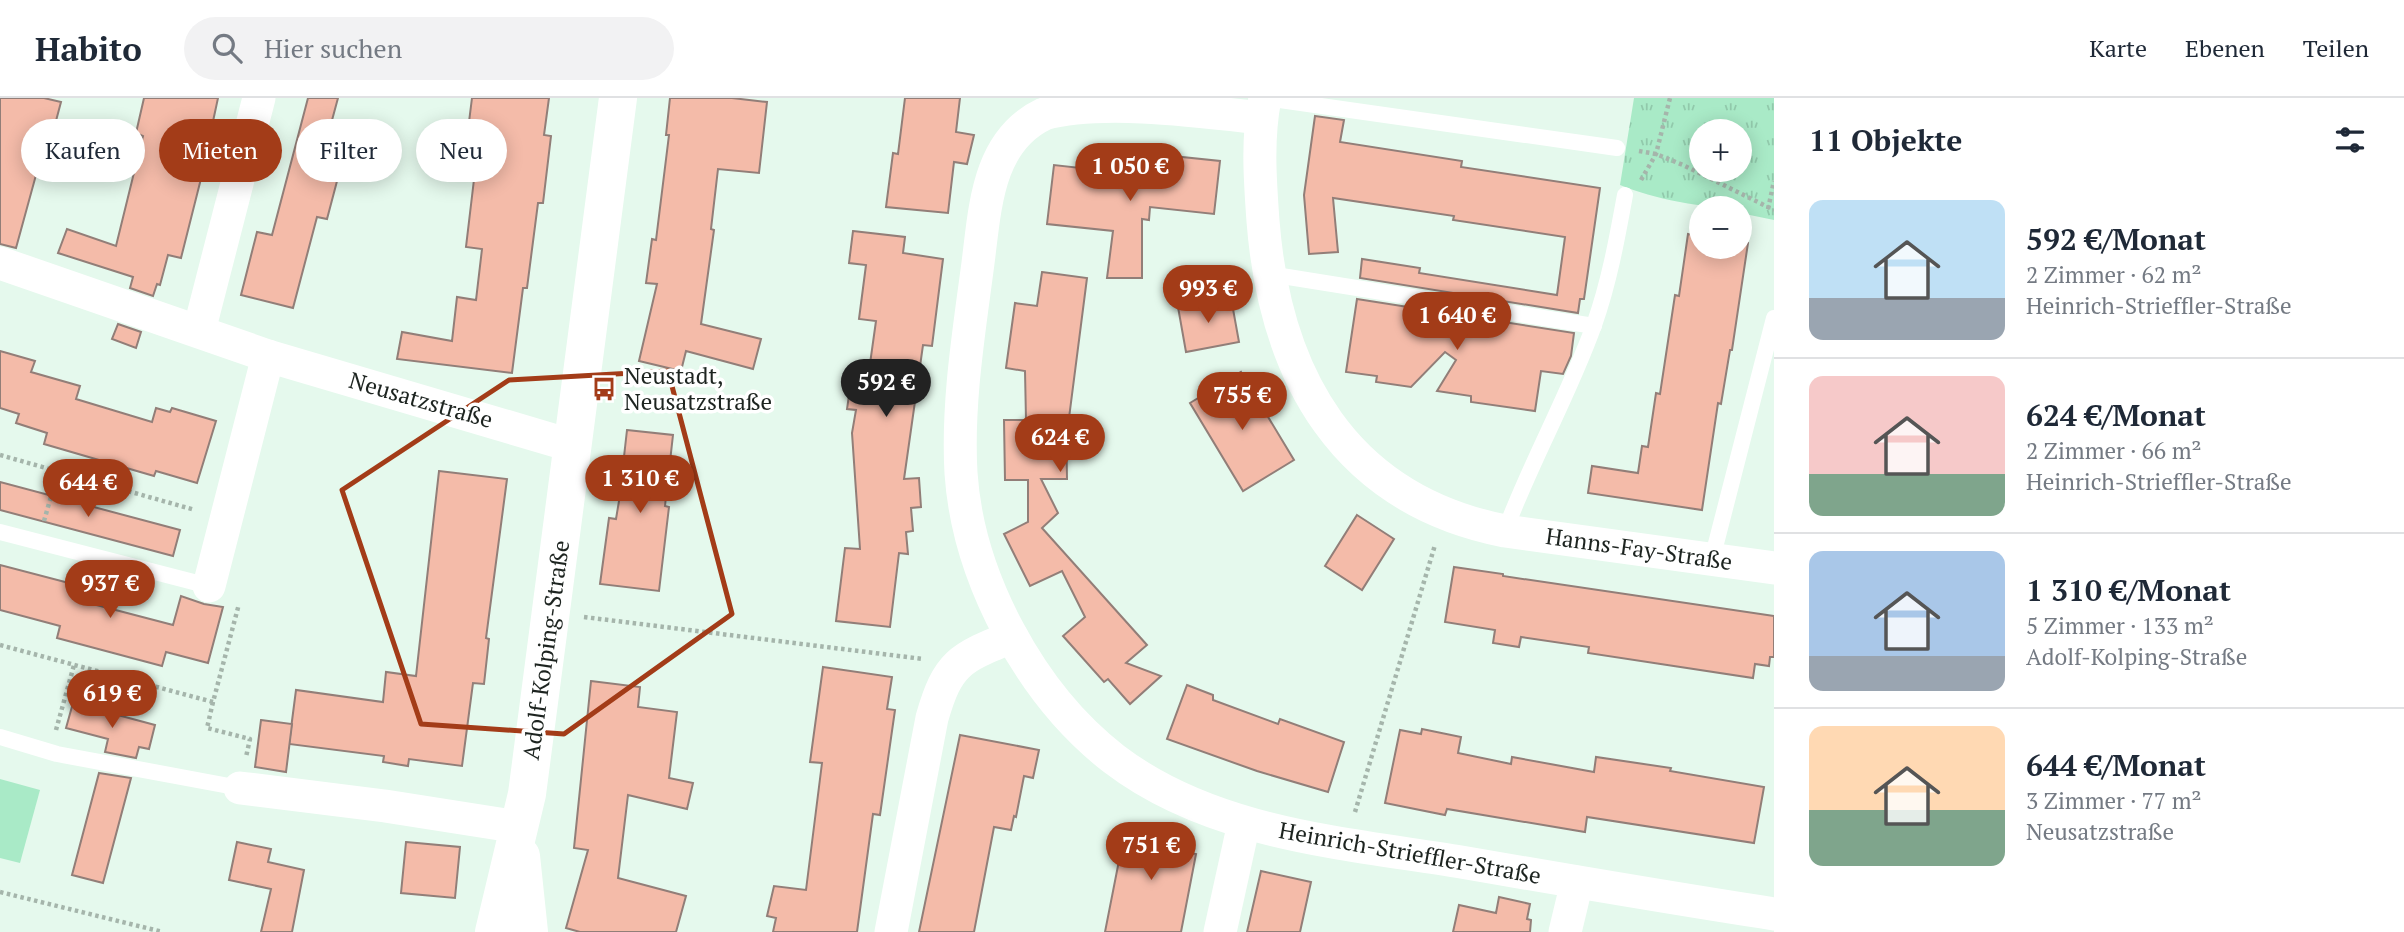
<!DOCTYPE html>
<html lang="de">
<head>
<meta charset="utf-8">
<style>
  :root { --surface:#fff; --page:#f2f2f3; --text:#1f2937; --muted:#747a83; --line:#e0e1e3; --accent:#a33c18 }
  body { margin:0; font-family:"PT Serif",serif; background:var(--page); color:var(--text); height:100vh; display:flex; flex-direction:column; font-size:26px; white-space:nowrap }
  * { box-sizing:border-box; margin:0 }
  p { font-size:23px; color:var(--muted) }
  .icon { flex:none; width:38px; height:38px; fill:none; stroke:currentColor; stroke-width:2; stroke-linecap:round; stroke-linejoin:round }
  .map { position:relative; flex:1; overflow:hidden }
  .sheet { display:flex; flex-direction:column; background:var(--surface); width:630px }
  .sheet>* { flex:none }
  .guide { position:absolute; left:21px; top:21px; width:665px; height:63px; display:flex; gap:14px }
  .buttons { position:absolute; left:1689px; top:21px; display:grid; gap:14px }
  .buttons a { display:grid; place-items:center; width:63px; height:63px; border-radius:50%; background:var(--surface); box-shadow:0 4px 18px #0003; font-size:35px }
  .price { position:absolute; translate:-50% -60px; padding:0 16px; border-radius:24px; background:var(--accent); color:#fff; font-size:23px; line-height:46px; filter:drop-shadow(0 2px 4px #0008) }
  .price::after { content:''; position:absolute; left:50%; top:42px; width:21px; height:16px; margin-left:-10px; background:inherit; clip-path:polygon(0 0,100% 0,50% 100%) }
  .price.active { background:#222; color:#fff }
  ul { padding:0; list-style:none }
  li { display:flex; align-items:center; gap:21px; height:175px; padding:0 35px }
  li+li { border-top:2px solid var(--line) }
  li span { display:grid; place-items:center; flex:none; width:196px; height:140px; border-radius:14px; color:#555 }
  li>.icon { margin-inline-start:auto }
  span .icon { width:84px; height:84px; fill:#fffc; stroke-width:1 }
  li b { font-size:30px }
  h2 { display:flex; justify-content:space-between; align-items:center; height:84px; padding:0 35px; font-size:30px }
  .pill { padding:0 24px; border-radius:32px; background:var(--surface); box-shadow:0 4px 18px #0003; font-size:24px; line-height:63px }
  .pill.active { background:var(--accent); color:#fff }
  header { display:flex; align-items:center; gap:42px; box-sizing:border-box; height:98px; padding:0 35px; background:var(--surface); border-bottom:2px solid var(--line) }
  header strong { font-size:33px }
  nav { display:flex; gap:38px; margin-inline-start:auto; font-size:24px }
  .search { width:490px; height:63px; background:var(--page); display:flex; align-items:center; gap:18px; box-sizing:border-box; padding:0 24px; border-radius:38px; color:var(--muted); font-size:26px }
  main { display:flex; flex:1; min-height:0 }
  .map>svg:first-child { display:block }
  .grass { fill:url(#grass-tufts); fill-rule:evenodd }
  .garden { fill:#a9eac7 }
  .building { fill:#f4bba9; stroke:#927e78; stroke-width:2 }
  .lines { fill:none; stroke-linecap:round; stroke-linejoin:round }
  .path { stroke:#a5b5ab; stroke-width:4.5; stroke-dasharray:3.5 3.5; stroke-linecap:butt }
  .lane { stroke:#fff; stroke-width:16 }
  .street { stroke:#fff; stroke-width:33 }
  .secondary { stroke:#fff; stroke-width:38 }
  .marked { fill:none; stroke:#a33c18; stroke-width:5; stroke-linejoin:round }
  .labels { text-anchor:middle; stroke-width:7; stroke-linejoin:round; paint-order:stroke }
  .poi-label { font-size:23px; fill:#1d2420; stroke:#fff; text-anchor:start }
  .street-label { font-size:23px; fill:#1d2420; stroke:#fff }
</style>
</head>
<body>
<header>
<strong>Habito</strong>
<div class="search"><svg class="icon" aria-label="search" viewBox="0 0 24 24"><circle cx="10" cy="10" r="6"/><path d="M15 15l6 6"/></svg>Hier suchen</div>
<nav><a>Karte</a><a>Ebenen</a><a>Teilen</a></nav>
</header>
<main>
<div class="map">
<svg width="1774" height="834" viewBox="0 0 1774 834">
  <defs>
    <pattern id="grass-tufts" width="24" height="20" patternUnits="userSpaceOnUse" patternTransform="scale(1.75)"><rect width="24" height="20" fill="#a9eac7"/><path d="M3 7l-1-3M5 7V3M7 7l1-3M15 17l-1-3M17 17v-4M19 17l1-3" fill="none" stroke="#91c9ab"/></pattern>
  </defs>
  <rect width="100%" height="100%" fill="#e5f9ed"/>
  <!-- grass -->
  <path class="grass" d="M1634 0H1774V122L1740 115V110C1702 110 1654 101 1620 87ZM1701 33H1740V72H1701Z"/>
  <!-- garden -->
  <path class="garden" d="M0 681 40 692 20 765 0 760Z"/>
  <!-- building -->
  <g class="building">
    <path d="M0 0H44L61 4 44 68 39 66 16 150 0 146Z"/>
    <path d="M144 0H218L212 28 214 29 181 160 168 157 160 187 157 186 153 198 130 190 133 179 58 155 67 131 116 148 143 38 136 35Z"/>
    <path d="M308 0H338L321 63 341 68 327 121 317 119 293 210 241 197 257 134 272 137Z"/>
    <path d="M472 0H549L544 37 551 38 543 105H538L527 190H523L512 275 397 261 402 234 452 243 457 199 476 202 482 151 466 149 475 73 463 72Z"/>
    <path d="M670 0H732L767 4 759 75 718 71 711 131 714 132 701 226 761 241 753 271 686 253 681 273 639 263 657 186 646 185 652 141 656 142 669 37H666Z"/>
    <path d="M905 0H960L956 34 974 37 967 66 954 64 948 115 886 109 893 55 898 56Z"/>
    <path d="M1315 18 1344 22 1340 44 1462 63 1461 69 1600 90 1584 201H1580L1578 215 1360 180 1362 161 1420 170 1419 175 1557 197 1565 139 1453 122 1454 118 1333 100 1338 154 1309 156 1304 97Z"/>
    <path d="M1163 57 1220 63 1214 116 1150 109 1149 122 1142 121V180H1107L1113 133 1047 126 1054 67 1161 79Z"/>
    <path d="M853 133 905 139 903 155 943 161 932 248 923 247 904 381 919 380 921 409 911 410 913 433 906 434 908 456 899 455 890 529 836 523 845 450 860 451 852 335 856 312 847 311 852 277 868 280 876 223 859 221 866 167 849 165Z"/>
    <path d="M1688 136 1701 138V149H1740V144L1748 145 1732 252H1730L1721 306 1718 305 1702 412 1588 395 1592 368 1638 375 1642 348 1648 349 1656 295 1660 296 1675 197 1679 198Z"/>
    <path d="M1042 174 1087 180 1069 320H1066L1067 381H1041L1058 415 1042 430 1147 547 1126 565 1161 578 1130 606 1108 581 1104 584 1063 538 1085 519 1062 473 1030 488 1004 436 1028 424V382H1005L1004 322H1026L1025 273 1006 270 1015 205 1037 208Z"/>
    <path d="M1231 200 1239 244 1186 254 1178 209Z"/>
    <path d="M1357 201 1574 235 1571 258 1563 276 1541 273 1535 313 1471 304V298L1437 293 1456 262 1445 254 1411 289 1376 284 1377 278 1346 274Z"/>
    <path d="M118 226 141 234 136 250 112 241Z"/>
    <path d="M0 253 35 263 31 274 80 288 76 301 152 324 156 310 170 314 172 310 216 323 197 385 156 373 154 378 44 346 47 335 16 325 19 316 0 310Z"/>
    <path d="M1241 274 1294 362 1243 393 1190 305Z"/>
    <path d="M627 332 673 337 665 408 669 409 659 493 600 486 609 420 616 421 619 403Z"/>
    <path d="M439 373 507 381 486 540 489 541 484 586 473 585 462 668 409 661 408 668 383 664 384 658 289 646 296 592 383 604 386 574 416 578Z"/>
    <path d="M0 384 180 432 173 458 0 412Z"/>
    <path d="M1357 417 1394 441 1362 492 1325 468Z"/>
    <path d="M0 467 88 490 85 504 173 527 181 498 204 506 223 509 208 565 166 554 162 568 57 540 60 528 0 512Z"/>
    <path d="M1454 469 1503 476V478L1774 518V559H1770L1769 568 1755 566 1753 580 1588 555 1589 549 1521 539 1519 549 1493 545 1495 532 1445 524Z"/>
    <path d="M823 569 892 579 887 611 895 612 880 717 873 716 857 834H773L776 820 767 818 774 788 806 792 822 665 810 664Z"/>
    <path d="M591 583 640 589 638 609 677 614 669 680 693 685 687 711 628 697 618 780 686 798 676 834H580L566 830 588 752 574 750Z"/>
    <path d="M1187 587 1213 597V602L1278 626 1280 621 1344 644 1328 694 1257 673 1167 641Z"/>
    <path d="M73 605 155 627 149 651 139 649 136 660 105 654 108 641 66 630Z"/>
    <path d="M261 622 292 626 286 674 255 669Z"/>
    <path d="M1422 631 1461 639 1458 655 1511 666 1512 659 1594 674 1596 659 1671 670 1670 673 1764 689 1754 745 1587 719 1585 734 1447 711 1445 717 1385 705 1400 632 1421 636Z"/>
    <path d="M960 637 1039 652 1033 680 1024 678 1016 719 1014 718 1011 732 994 729 974 834H919Z"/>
    <path d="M99 675 131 680 103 785 72 777Z"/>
    <path d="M1126 727 1192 739 1189 755 1196 756 1181 834H1105Z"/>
    <path d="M237 744 271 751 268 764 304 772 292 834H261L271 791 229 782Z"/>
    <path d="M406 744 460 749 455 800 401 795Z"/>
    <path d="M1261 773 1311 784 1300 834H1247Z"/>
    <path d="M1499 799 1530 806 1527 821 1531 822 1530 834H1453L1459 807 1496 815Z"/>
  </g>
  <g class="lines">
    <!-- path -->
    <g class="path">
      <path d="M1639 53 1656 56 1683 67 1774 112"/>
      <path d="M1641 82 1656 56 1670 0"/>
      <path d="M1768 111 1774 83"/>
      <path d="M0 357 195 412"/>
      <path d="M44 423 58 374"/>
      <path d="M584 519 923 561"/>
      <path d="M0 547 213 604 239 506"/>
      <path d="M213 604 207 630 250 641 246 659"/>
      <path d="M56 632 74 567"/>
      <path d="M1355 714 1435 447"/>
      <path d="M0 794 163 834"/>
    </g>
    <!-- lane -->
    <g class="lane">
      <path d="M1265 0 1617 50"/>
      <path d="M1269 176 1594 228"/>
      <path d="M1505 433C1531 363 1569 297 1594 227 1609 185 1617 141 1625 97"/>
      <path d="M0 434 209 488"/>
      <path d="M1712 461 1774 220"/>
      <path d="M0 639 57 656 240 690"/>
    </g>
    <!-- street -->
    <g class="street">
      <path d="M1265 0C1257 40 1260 82 1263 123 1275 277 1343 401 1505 433L1774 470"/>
      <path d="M1261 20C1199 13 1100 0 1044 16 987 43 985 111 978 165 969 234 957 305 961 375 968 480 1031 597 1114 661 1212 736 1344 745 1461 764 1565 782 1670 800 1774 816"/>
      <path d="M0 165 268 258 573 348"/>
      <path d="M199 233 259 0"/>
      <path d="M209 488 268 258"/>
      <path d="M240 690 385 708 519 729"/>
      <path d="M891 834 932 620C948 564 960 560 1012 539"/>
      <path d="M1220 834 1244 725"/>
      <path d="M1565 834 1577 784"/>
    </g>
    <!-- secondary -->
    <g class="secondary">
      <path d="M521 758 529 834"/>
      <path d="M494 834 527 696 618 0"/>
    </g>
  </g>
  <!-- marked area -->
  <path class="marked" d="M668 273 732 516 564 636 421 626 342 392 509 282Z"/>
  <!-- icons -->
  <defs>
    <g id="bus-bare" transform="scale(1.89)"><path d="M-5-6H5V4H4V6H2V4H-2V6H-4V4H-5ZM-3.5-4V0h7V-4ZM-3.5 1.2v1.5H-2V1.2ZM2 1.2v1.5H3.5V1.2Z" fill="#a33c18" stroke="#fff" stroke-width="2.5" paint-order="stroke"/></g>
  </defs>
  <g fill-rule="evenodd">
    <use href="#bus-bare" x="604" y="291"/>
  </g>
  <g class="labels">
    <!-- poi labels -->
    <g class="poi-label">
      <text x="624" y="286">Neustadt,<tspan x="624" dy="26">Neusatzstraße</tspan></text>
    </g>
    <!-- street labels -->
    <g class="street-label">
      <text transform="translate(421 302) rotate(16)" y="8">Neusatzstraße</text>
      <text transform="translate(1639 451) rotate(8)" y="8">Hanns-Fay-Straße</text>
      <text transform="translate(546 552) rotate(-82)" y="8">Adolf-Kolping-Straße</text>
      <text transform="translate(1410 755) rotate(10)" y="8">Heinrich-Strieffler-Straße</text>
    </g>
  </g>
</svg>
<div class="buttons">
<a>+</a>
<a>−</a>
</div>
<b class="price" style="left:1130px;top:105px">1 050 €</b>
<b class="price" style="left:1208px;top:227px">993 €</b>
<b class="price" style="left:1457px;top:254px">1 640 €</b>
<b class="price active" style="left:886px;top:321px">592 €</b>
<b class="price" style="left:1242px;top:334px">755 €</b>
<b class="price" style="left:1060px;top:376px">624 €</b>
<b class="price" style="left:640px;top:417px">1 310 €</b>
<b class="price" style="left:88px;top:421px">644 €</b>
<b class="price" style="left:110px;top:522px">937 €</b>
<b class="price" style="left:112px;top:632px">619 €</b>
<b class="price" style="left:1151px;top:784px">751 €</b>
<div class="guide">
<a class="pill">Kaufen</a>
<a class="pill active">Mieten</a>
<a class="pill">Filter</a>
<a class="pill">Neu</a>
</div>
</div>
<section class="sheet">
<h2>11 Objekte<svg class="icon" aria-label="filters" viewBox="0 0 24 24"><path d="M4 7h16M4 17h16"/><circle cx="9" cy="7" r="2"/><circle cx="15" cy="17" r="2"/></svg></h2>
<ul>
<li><span style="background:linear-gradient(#bfe0f5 70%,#9aa5b1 0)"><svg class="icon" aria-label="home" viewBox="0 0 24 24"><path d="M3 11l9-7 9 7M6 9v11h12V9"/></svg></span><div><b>592 €/Monat</b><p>2 Zimmer · 62 m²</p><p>Heinrich-Strieffler-Straße</p></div></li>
<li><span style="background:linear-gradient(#f6c9c9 70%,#7fa58c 0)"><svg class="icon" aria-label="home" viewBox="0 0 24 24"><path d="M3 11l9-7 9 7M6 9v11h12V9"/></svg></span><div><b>624 €/Monat</b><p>2 Zimmer · 66 m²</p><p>Heinrich-Strieffler-Straße</p></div></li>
<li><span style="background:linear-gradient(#a9c7e8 75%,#9aa5b1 0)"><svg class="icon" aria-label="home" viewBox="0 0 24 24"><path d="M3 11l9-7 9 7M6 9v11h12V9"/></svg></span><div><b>1 310 €/Monat</b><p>5 Zimmer · 133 m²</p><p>Adolf-Kolping-Straße</p></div></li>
<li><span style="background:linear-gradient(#ffd9b3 60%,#7fa58c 0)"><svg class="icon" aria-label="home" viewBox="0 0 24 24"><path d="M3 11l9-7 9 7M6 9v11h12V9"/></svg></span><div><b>644 €/Monat</b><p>3 Zimmer · 77 m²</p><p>Neusatzstraße</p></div></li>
</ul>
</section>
</main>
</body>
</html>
